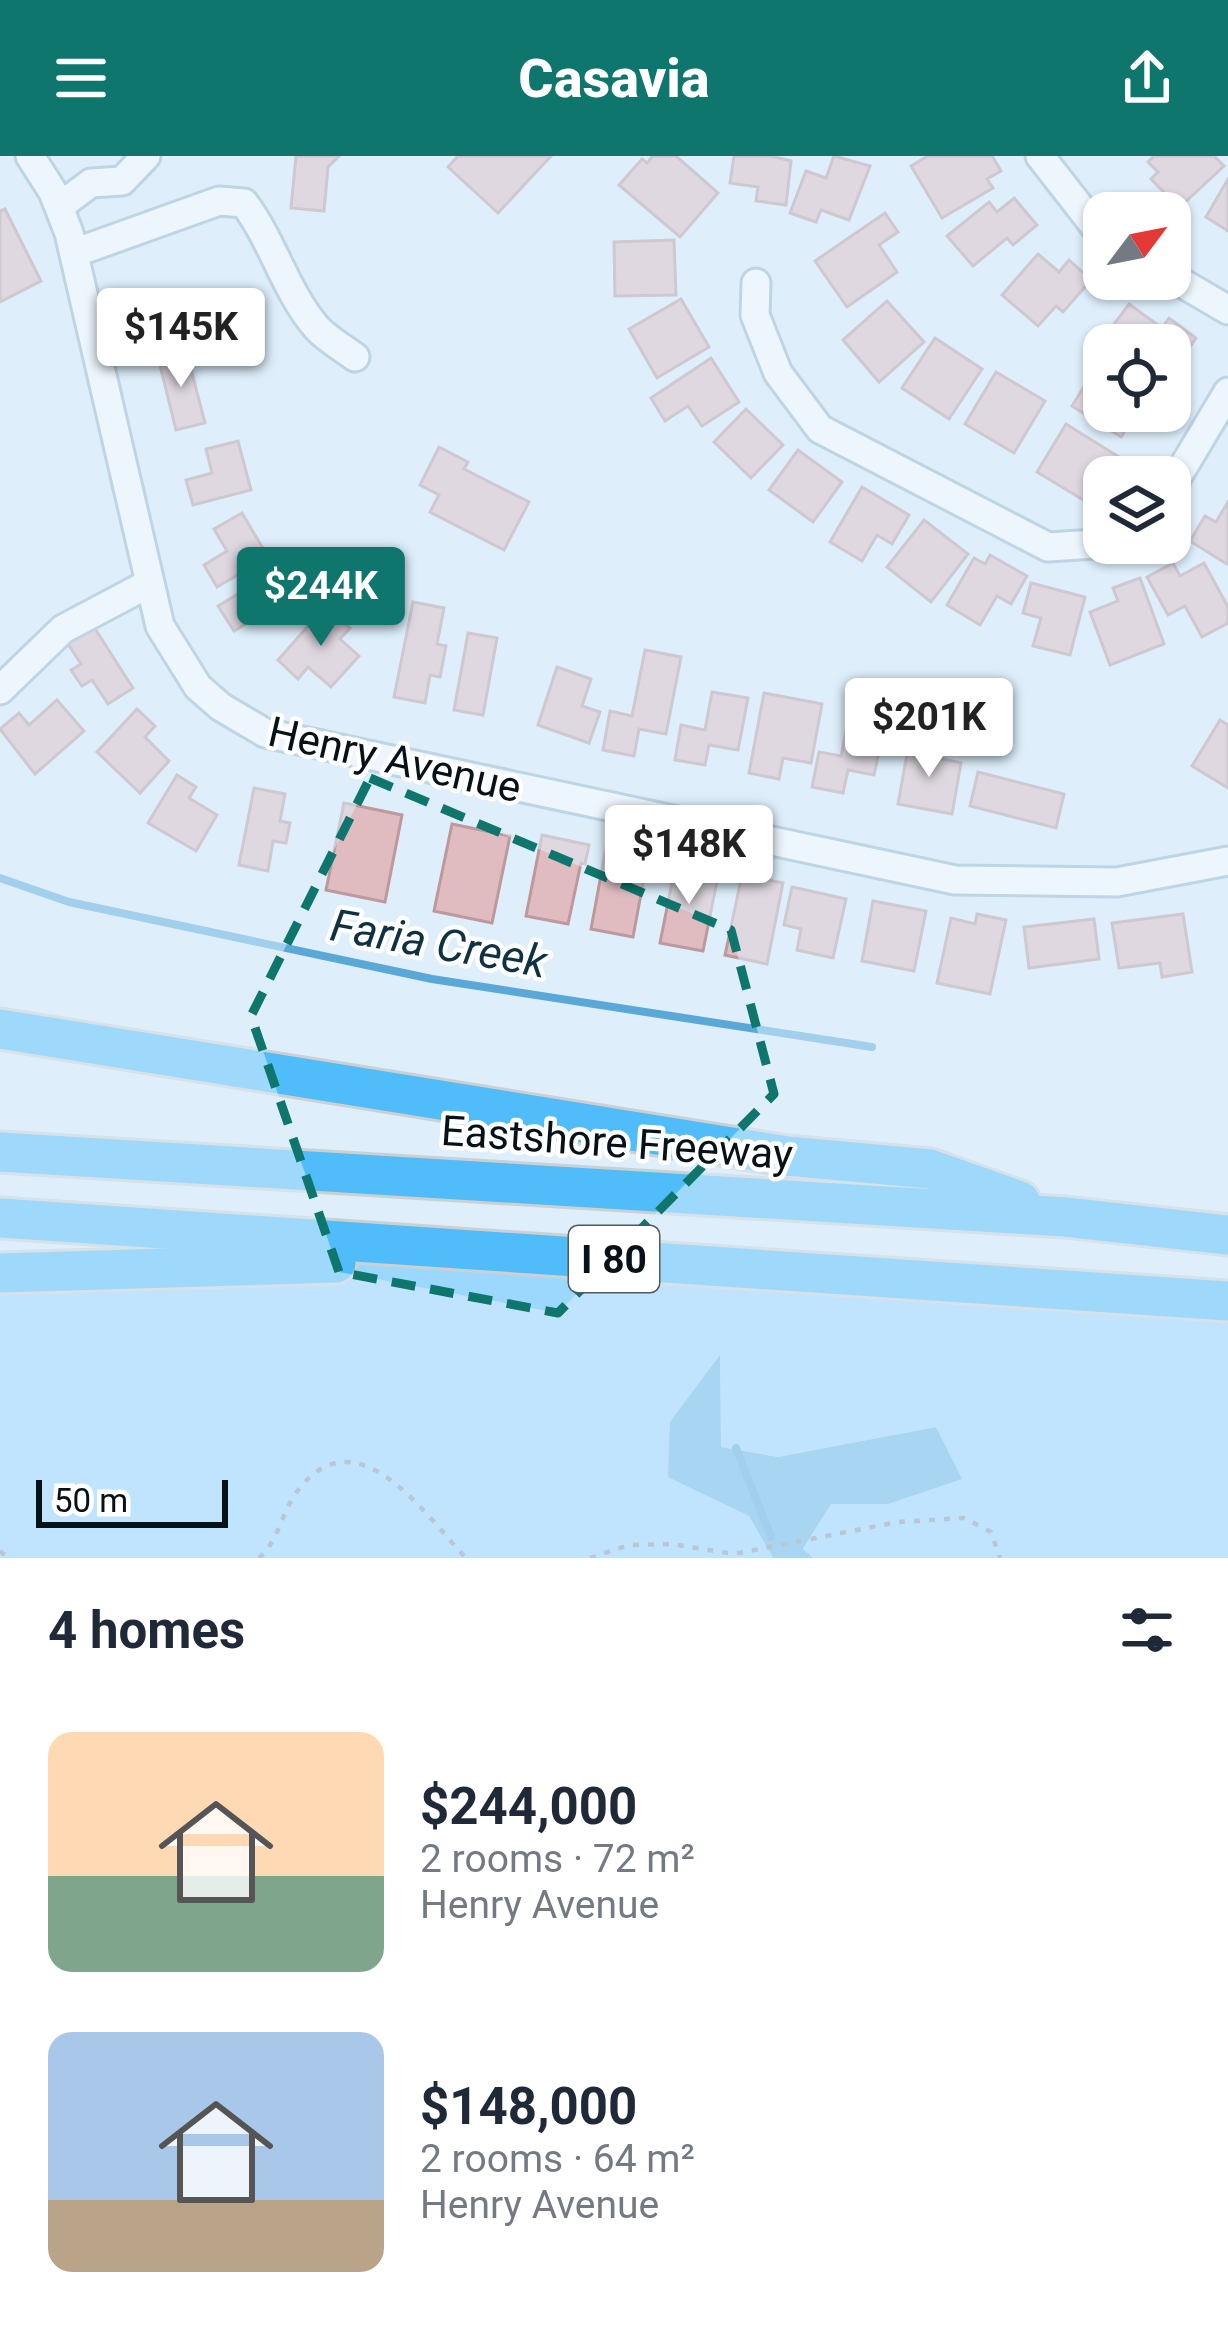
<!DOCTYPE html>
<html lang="en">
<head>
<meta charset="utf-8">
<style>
  :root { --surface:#fff; --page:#f6f6f7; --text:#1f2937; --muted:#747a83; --accent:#0f766e }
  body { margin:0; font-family:Roboto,sans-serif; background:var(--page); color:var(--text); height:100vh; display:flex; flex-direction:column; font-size:45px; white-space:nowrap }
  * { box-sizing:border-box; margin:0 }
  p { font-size:39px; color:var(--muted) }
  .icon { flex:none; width:66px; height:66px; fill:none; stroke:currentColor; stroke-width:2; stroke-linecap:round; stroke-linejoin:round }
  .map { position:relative; height:1402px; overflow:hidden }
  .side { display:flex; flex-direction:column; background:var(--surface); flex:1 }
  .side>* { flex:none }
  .needle { width:78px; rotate:58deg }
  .fabs { position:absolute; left:1083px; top:36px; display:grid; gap:24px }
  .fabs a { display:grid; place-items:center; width:108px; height:108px; border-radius:24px; background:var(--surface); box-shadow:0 3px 9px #0004; font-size:60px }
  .scale { position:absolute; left:36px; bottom:30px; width:192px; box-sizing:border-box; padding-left:12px; border:6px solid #071218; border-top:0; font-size:33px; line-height:42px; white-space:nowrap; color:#071218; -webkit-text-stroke:9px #fff; paint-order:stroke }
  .price { position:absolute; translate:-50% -102px; padding:0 27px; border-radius:12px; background:#fff; color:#222; font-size:39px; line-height:78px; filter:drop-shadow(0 3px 6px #0008) }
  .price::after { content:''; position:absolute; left:50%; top:72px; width:36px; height:27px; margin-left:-18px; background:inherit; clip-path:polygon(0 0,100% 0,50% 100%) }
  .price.selected { background:var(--accent); color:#fff }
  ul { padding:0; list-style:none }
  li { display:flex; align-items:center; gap:36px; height:300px; padding:0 48px }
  li span { display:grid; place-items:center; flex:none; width:336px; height:240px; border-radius:24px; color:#555 }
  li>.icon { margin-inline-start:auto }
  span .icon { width:144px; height:144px; fill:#fffc; stroke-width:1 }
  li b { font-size:51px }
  h2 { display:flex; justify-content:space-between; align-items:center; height:144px; padding:0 48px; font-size:51px }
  header { display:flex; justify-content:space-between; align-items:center; height:156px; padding:0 48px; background:var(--accent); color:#fff; font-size:54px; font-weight:800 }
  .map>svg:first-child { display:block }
  .green { fill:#9cd8fe }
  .forest { fill:#67b5e4 }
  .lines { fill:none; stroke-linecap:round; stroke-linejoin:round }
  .stream { stroke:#5aa8d7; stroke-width:8 }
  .building { fill:#e0bcc0; stroke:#bb999c; stroke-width:3 }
  .minor-casing { stroke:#98b5c8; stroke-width:33 }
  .highway-casing { stroke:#cdd0d1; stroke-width:45 }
  .path { stroke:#8a98a2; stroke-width:4.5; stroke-dasharray:6 9; stroke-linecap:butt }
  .minor { stroke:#fff; stroke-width:27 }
  .highway { stroke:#50bdfa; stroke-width:39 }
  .marked { fill:none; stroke:#0f766e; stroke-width:9; stroke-dasharray:24 15; stroke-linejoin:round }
  .labels { text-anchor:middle; stroke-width:9; stroke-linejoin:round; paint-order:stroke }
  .shield { fill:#fff; stroke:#51595d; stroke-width:3 }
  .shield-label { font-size:39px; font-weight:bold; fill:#071218 }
  .street-label { font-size:42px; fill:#071218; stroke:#fff }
  .water-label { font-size:45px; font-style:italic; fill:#0e3144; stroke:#fff }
</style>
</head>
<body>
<header><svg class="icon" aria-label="menu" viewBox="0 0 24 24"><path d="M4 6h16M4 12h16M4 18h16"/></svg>Casavia<svg class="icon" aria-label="share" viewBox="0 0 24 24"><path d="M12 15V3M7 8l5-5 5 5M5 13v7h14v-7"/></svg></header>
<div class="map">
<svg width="1228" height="1402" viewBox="0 0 1228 1402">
  <rect width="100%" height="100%" fill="#deeffb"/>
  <!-- green -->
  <path class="green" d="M596 1102 1228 1145V1402H813L803 1394 831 1348H888L961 1322 936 1271 778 1301 721 1291 720 1202 668 1320 749 1360 773 1402H0V1117Z"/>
  <!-- forest -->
  <path class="forest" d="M720 1199 721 1291 778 1301 936 1271 962 1323 888 1348H831L803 1393 813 1402H773L749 1360 668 1321 670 1266Z"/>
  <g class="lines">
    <!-- stream -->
    <g class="stream">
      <path d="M0 722 69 746 432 823 872 891"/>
      <path d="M736 1292 771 1381"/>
    </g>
  </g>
  <!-- building -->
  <g class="building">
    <path d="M296 0H339L328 11 324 55 291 52Z"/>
    <path d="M458 0H551L498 57 448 11Z"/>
    <path d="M653 0H676L718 37 680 81 619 29 642 3 647 7Z"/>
    <path d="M734 0H771L791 5 786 49 756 45 758 31 730 27Z"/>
    <path d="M834 0 870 10 849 64 821 54 816 66 790 57 806 15 826 22Z"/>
    <path d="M928 0H992L1001 15 987 23 993 32 942 62 911 10Z"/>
    <path d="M1154 0H1214L1224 10 1179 52 1151 23 1158 16 1148 6Z"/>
    <path d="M1228 23V75L1206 61Z"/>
    <path d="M1014 42 1037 69 1013 89 1007 82 973 110 947 80 989 46 997 56Z"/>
    <path d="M5 53 41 125 0 146V55Z"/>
    <path d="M885 57 898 76 879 89 897 116 847 151 815 105Z"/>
    <path d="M674 84 676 139 615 140 614 86Z"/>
    <path d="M1038 98 1059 116 1069 104 1091 124 1063 156 1056 150 1038 170 1002 139Z"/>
    <path d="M681 143 709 191 657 222 629 173Z"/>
    <path d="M887 145 924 186 879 226 843 184Z"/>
    <path d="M1129 148 1162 172 1169 162 1196 182 1170 219V189H1129L1109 175Z"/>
    <path d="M935 182 982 213 949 263 902 232Z"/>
    <path d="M186 194 205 267 176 274 158 201Z"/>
    <path d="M711 202 739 246 702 270 688 250 665 265 651 242Z"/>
    <path d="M1098 208 1104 212V255H1152L1147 262 1137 256 1121 281 1072 250Z"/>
    <path d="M996 216 1045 245 1014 297 965 268Z"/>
    <path d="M746 253 783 289 751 322 714 286Z"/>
    <path d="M1066 268 1119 301 1090 348 1037 316Z"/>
    <path d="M238 285 251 334 193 349 186 324 212 317 206 293Z"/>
    <path d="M439 291 468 306 464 313 529 346 504 394 430 356 439 339 420 329Z"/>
    <path d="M798 294 842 326 813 366 769 334Z"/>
    <path d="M862 331 909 359 892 388 877 379 862 405 830 386Z"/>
    <path d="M1228 346V406L1227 408 1190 385 1205 360 1216 366Z"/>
    <path d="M242 357 268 401 217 431 204 409 227 395 214 373Z"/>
    <path d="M924 364 968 398 931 446 887 411Z"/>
    <path d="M990 399 1027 420 1011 448 997 440 980 469 947 449 974 402 985 408Z"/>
    <path d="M1173 407 1180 420 1204 407 1228 451V467L1202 481 1185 450 1168 459 1147 421Z"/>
    <path d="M286 409 301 435 234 475 218 450Z"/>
    <path d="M1140 422 1164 488 1110 509 1090 456 1118 445 1113 432Z"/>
    <path d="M1031 427 1085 441 1070 499 1033 490 1041 462 1023 457Z"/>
    <path d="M413 446 444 452 437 488 446 490 440 521 430 519 425 547 394 541Z"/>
    <path d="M326 450 350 472 340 483 359 500 331 531 308 511 298 523 278 504Z"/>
    <path d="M92 468 133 532 108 548 92 524 82 530 71 514 81 508 66 485Z"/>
    <path d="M468 477 497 482 483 559 454 554Z"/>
    <path d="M645 494 681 501 666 578 639 573 634 600 603 594 610 555 632 560Z"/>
    <path d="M557 511 591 523 582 550 600 556 589 587 538 569Z"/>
    <path d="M712 536 748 542 738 594 709 589 705 609 675 604 681 569 705 574Z"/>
    <path d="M764 537 822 548 811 607 783 602 779 623 749 617Z"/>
    <path d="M57 544 84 575 35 618 0 573 19 557 29 569Z"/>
    <path d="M137 553 155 570 145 581 169 605 140 637 97 596Z"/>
    <path d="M849 561 885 568 874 619 848 614 843 637 812 631 819 596 841 600Z"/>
    <path d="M1220 564 1228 569V632L1192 610Z"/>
    <path d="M909 587 940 593 938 602 961 607 952 658 898 648Z"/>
    <path d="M978 616 1064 638 1056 672 970 650Z"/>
    <path d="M177 619 196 631 189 642 217 659 196 695 148 667Z"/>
    <path d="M254 632 285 638 280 665 290 667 286 687 273 685 268 715 239 709Z"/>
    <path d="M344 647 402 659 385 746 326 734Z"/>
    <path d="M452 668 510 680 492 767 434 755Z"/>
    <path d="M542 679 589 689 585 708 581 707 568 768 526 760Z"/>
    <path d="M606 692 648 700 633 781 591 773Z"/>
    <path d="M676 706 719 715 703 795 660 787Z"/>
    <path d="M742 719 783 727 767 808 725 799Z"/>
    <path d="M792 731 846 743 833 802 797 794 801 773 784 769Z"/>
    <path d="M873 745 926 755 914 815 862 805Z"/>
    <path d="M977 758 1006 764 990 838 937 827 951 762 975 768Z"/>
    <path d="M1183 758 1192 816 1162 821 1160 807 1119 812 1112 767Z"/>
    <path d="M1094 763 1099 803 1029 812 1024 771Z"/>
  </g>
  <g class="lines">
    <!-- minor casing -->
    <g class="minor-casing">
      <g id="minor">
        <path d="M30 0 53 36 69 77 160 470 198 531 221 551 265 577 955 724 1117 726 1228 705"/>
        <path d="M1040 0 1104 82"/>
        <path d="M60 50 91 27 122 25 146 0"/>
        <path d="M74 97 219 45 244 47C273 85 285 135 317 172 327 183 343 192 355 201"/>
        <path d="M1170 120 1228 154"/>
        <path d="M756 127 755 159 778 217 820 273 1048 391 1110 387"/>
        <path d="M1170 333 1228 236"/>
        <path d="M0 534 63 473 148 428"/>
      </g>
    </g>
    <!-- highway casing -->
    <g class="highway-casing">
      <g id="highway">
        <path d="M0 873 787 1000 930 1013 1020 1045"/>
        <path d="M0 996 1065 1061 1228 1079"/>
        <path d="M0 1062 1228 1145"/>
        <path d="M0 1117 336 1107"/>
      </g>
    </g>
    <!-- path -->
    <g class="path">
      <path d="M0 1395 8 1402"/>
      <path d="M259 1402C279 1384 281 1358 296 1337 356 1254 425 1359 466 1402"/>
      <path d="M590 1402 629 1389 671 1388 734 1398 898 1366 964 1362 991 1376 1000 1402"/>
    </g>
    <!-- minor -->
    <use href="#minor" class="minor"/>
    <!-- highway -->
    <use href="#highway" class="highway"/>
  </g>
  <!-- marked area -->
  <path d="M0 0H1228V1402H0ZM370 622 731 774 774 938 558 1157 339 1116 251 860Z" fill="#deeffb" fill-opacity=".55" fill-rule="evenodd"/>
  <path class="marked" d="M370 622 731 774 774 938 558 1157 339 1116 251 860Z"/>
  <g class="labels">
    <!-- shield labels -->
    <rect class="shield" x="569" y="1070" width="90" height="66" rx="9"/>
    <g class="shield-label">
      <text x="614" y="1117">I 80</text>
    </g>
    <!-- street labels -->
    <g class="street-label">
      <text transform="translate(395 603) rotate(13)" y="15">Henry Avenue</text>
      <text transform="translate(617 986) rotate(4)" y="15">Eastshore Freeway</text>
    </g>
    <!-- water labels -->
    <g class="water-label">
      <text transform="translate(439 787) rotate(10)" y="16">Faria Creek</text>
    </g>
  </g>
</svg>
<div class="fabs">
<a><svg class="needle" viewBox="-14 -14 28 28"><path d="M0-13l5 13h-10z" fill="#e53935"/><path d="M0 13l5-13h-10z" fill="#747a83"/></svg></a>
<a><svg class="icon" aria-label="locate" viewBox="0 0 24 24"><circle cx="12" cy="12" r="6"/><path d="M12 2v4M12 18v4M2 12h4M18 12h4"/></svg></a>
<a><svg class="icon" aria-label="layers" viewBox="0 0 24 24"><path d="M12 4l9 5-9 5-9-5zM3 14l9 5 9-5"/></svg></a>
</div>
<div class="scale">50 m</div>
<b class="price" style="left:181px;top:234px">$145K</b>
<b class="price selected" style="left:321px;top:493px">$244K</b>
<b class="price" style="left:929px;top:624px">$201K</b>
<b class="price" style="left:689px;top:751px">$148K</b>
</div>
<section class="side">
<h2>4 homes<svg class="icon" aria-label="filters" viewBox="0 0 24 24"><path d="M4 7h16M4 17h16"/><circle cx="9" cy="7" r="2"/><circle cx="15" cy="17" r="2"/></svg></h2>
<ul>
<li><span style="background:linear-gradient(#ffd9b3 60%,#7fa58c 0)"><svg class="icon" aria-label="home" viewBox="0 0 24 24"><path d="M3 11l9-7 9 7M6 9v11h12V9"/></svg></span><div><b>$244,000</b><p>2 rooms · 72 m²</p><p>Henry Avenue</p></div></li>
<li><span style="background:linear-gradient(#a9c7e8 70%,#b9a48a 0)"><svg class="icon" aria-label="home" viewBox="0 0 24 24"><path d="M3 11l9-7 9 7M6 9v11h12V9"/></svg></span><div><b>$148,000</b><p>2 rooms · 64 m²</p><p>Henry Avenue</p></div></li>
</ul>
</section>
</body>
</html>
